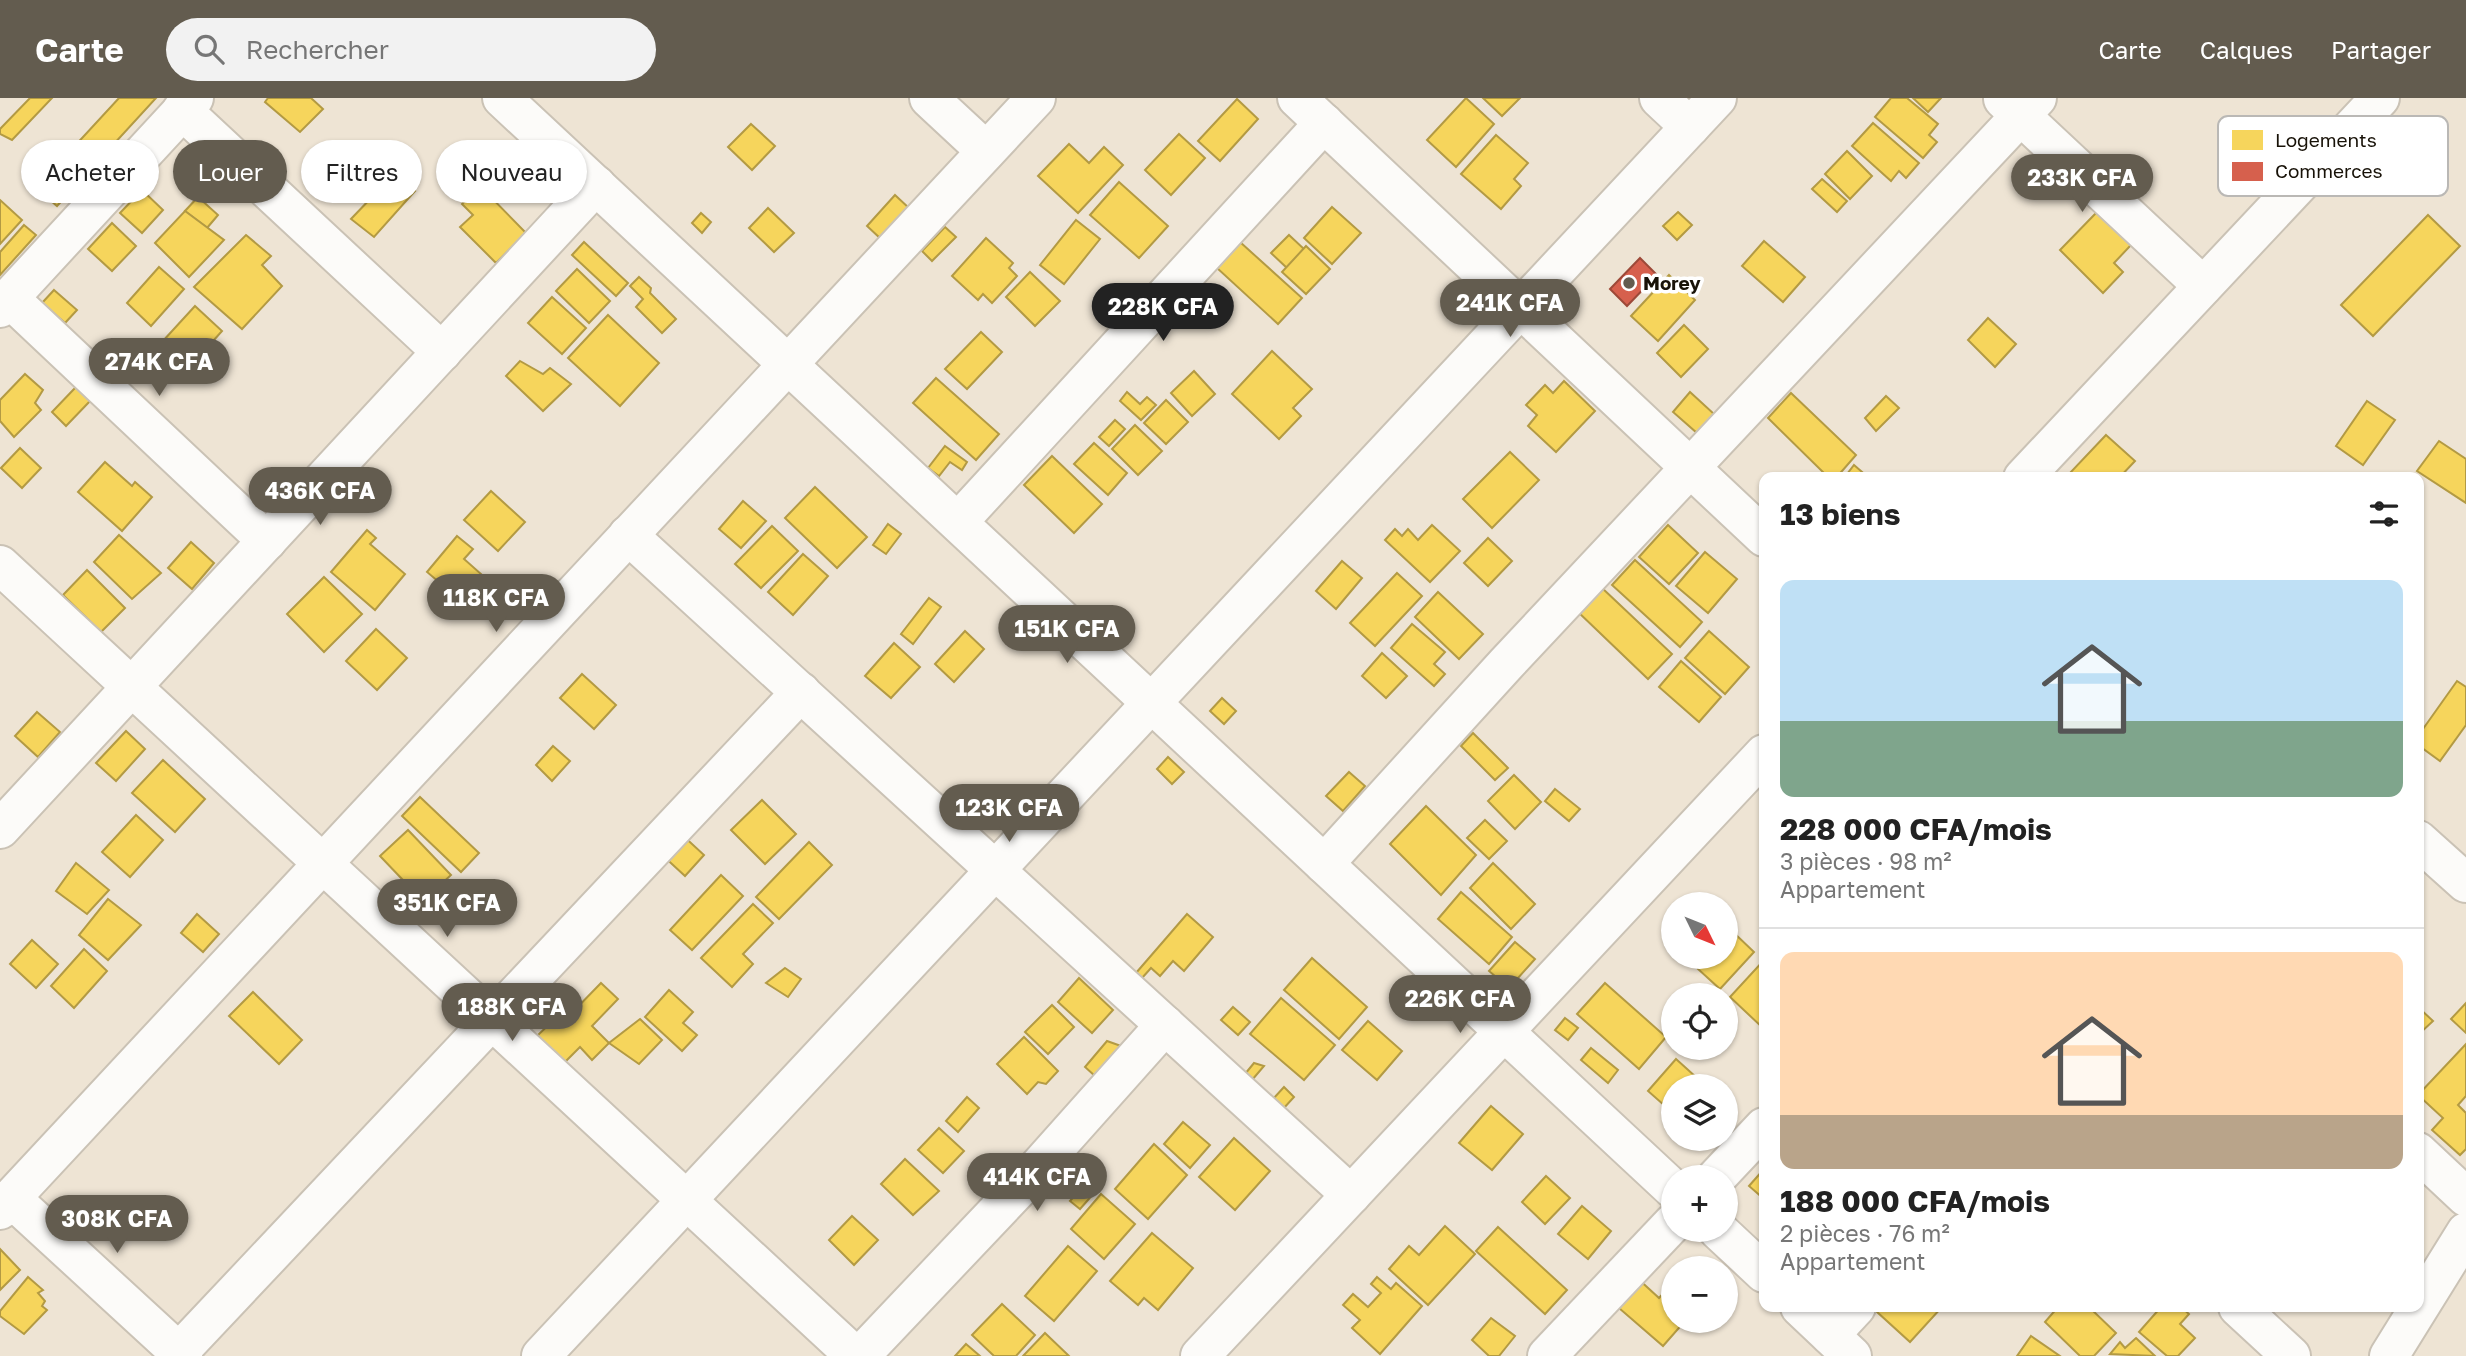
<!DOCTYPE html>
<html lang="fr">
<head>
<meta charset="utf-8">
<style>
  :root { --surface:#fff; --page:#f2f2f2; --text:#222; --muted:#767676; --line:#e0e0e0; --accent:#635c4f }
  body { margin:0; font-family:"Golos Text",sans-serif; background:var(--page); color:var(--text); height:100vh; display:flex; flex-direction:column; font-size:26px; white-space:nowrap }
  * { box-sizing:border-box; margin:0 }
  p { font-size:23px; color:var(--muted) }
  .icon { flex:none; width:38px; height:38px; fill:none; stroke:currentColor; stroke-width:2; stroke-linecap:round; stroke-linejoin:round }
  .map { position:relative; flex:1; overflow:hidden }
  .drawer { position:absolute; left:1759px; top:374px; width:665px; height:840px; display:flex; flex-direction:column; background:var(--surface); border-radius:14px; box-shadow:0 2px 5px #0004 }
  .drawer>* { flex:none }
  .top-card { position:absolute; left:21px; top:42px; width:665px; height:63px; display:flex; gap:14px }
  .needle { width:46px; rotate:133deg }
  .controls { position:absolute; left:1661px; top:794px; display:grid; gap:14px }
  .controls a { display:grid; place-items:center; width:77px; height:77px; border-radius:50%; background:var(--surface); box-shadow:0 2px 5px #0004; font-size:35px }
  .price { position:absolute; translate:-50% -60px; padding:0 16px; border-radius:24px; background:var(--accent); color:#fff; font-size:23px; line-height:46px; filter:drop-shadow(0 2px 4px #0008) }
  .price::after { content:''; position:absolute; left:50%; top:42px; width:21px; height:16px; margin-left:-10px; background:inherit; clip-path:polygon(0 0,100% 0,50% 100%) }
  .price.on { background:#222; color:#fff }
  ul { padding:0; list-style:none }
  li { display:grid; align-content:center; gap:14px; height:371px; padding:0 21px }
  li+li { border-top:2px solid var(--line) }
  li span { display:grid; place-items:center; height:217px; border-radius:14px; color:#555 }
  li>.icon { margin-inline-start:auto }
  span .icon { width:126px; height:126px; fill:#fffc; stroke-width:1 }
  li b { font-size:30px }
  h2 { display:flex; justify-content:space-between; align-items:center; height:84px; padding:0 21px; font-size:30px }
  .pill { padding:0 24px; border-radius:32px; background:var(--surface); box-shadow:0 2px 5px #0004; font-size:24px; line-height:63px }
  .pill.on { background:var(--accent); color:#fff }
  header { display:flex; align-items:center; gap:42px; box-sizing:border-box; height:98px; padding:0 35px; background:var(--accent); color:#fff }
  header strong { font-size:33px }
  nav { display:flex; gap:38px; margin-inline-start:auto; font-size:24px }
  .search { width:490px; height:63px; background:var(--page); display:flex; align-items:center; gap:18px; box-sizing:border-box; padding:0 24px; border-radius:38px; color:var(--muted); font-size:26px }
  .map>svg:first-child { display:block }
  .homes { fill:#f6d55c; stroke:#b39a43; stroke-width:2 }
  .shops { fill:#d6604d; stroke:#9d4938; stroke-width:2 }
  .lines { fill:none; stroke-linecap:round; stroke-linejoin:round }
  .minor-casing { stroke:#cac2b5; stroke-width:42 }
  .minor { stroke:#fcfbf9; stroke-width:38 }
  .poi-dot { fill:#635c4f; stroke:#fff; stroke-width:2.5 }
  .labels { text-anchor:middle; stroke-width:7; stroke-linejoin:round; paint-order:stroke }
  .poi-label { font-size:19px; font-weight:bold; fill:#181208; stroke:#fff; text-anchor:start }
  .key { fill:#fff; stroke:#bab8b5; stroke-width:2 }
  .key-label { font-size:19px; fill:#181208 }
</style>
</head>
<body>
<header>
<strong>Carte</strong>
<div class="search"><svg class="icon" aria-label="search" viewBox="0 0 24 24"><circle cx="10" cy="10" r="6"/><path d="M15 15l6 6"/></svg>Rechercher</div>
<nav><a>Carte</a><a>Calques</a><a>Partager</a></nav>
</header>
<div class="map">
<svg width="2466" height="1258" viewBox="0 0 2466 1258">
  <rect width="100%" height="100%" fill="#eee4d4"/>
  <!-- homes -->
  <g class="homes">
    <path d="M30 0H52L12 42 0 36V31Z"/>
    <path d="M119 0H156L57 108 36 90Z"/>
    <path d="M268 0H311L323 11 300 34 265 4Z"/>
    <path d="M1466 0 1494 26 1456 69 1427 42Z"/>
    <path d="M1483 0H1520L1502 18Z"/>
    <path d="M1891 0H1907L1938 26 1929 37 1937 44 1923 60 1875 19Z"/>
    <path d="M1913 0H1941L1928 14Z"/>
    <path d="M1237 1 1258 21 1220 63 1198 43Z"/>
    <path d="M1873 25 1919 65 1906 80 1899 73 1891 83 1852 48Z"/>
    <path d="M751 26 775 48 752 72 728 49Z"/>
    <path d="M1179 36 1205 60 1171 97 1145 72Z"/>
    <path d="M1496 37 1528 65 1514 81 1521 88 1501 111 1461 76Z"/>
    <path d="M485 45 495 53 478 75 472 61Z"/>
    <path d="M1069 46 1089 65 1104 49 1123 67 1078 115 1038 78Z"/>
    <path d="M369 53 391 72 367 97 348 77Z"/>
    <path d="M1847 53 1872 78 1850 101 1825 76Z"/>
    <path d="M396 74 415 93 374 139 351 121Z"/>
    <path d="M1822 81 1847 103 1837 114 1812 91Z"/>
    <path d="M1119 84 1168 128 1139 160 1090 117Z"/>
    <path d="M480 88 526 135 496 165 460 129 473 117 462 106Z"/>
    <path d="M142 92 163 112 142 135 120 115Z"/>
    <path d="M895 97 910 111 881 141 867 128Z"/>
    <path d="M198 99 218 117 207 130 185 113Z"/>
    <path d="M0 102 22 122 0 146Z"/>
    <path d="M1332 109 1361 135 1332 166 1304 140Z"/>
    <path d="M768 110 794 135 774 154 749 130Z"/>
    <path d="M185 113 224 142 189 179 155 145Z"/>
    <path d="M1678 114 1692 127 1677 142 1663 128Z"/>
    <path d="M2097 114 2131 147 2114 165 2123 174 2103 195 2060 152Z"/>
    <path d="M701 115 711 124 702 135 692 125Z"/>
    <path d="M2428 117 2460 148 2373 238 2341 207Z"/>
    <path d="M1076 122 1100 141 1064 186 1040 167Z"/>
    <path d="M112 125 136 148 112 173 88 151Z"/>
    <path d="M24 127 36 137 0 177V154Z"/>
    <path d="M945 129 956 139 932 163 922 153Z"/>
    <path d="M246 137 271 158 262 167 282 188 242 231 194 189Z"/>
    <path d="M1289 137 1304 151 1287 170 1271 155Z"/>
    <path d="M986 140 1013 165 1009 170 1017 178 992 205 983 196 978 202 952 178Z"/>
    <path d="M1764 143 1805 179 1783 204 1742 168Z"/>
    <path d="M584 144 628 185 616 198 572 157Z"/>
    <path d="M1240 144 1302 200 1278 226 1217 170Z"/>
    <path d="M1306 148 1330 171 1306 196 1282 174Z"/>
    <path d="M159 169 184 191 151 228 127 205Z"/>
    <path d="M577 171 610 203 589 225 556 193Z"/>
    <path d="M1030 174 1060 203 1035 228 1006 199Z"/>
    <path d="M1669 177 1695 202 1658 243 1631 218Z"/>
    <path d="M639 179 651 190 650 195 676 221 662 235 636 209 643 201 630 188Z"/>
    <path d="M54 192 77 212 65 225 42 205Z"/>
    <path d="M552 199 586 230 562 256 528 225Z"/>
    <path d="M195 208 222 233 179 281 151 256Z"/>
    <path d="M608 217 659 265 620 308 568 260Z"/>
    <path d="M1988 220 2016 246 1995 269 1968 242Z"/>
    <path d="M1684 227 1708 251 1681 279 1657 255Z"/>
    <path d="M981 234 1002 254 967 291 945 271Z"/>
    <path d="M1272 253 1312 291 1293 310 1301 318 1279 341 1232 296Z"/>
    <path d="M208 256 219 261 208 273 199 266Z"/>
    <path d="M520 263 543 276 550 270 571 286 543 313 506 278Z"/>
    <path d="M1194 273 1215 296 1192 318 1171 295Z"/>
    <path d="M25 276 43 292 35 305 41 312 14 339 0 323V302Z"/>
    <path d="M936 280 999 336 976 362 913 305Z"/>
    <path d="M1564 283 1595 313 1556 354 1528 328 1537 317 1526 307 1545 287 1553 295Z"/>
    <path d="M76 289 91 302 66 328 52 314Z"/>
    <path d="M1127 294 1140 306 1147 299 1156 307 1141 322 1120 303Z"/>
    <path d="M1690 294 1714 316 1697 335 1673 314Z"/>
    <path d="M1791 295 1856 357 1836 380H1829L1768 320Z"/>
    <path d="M1886 298 1899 310 1876 333 1865 320Z"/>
    <path d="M1166 302 1188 324 1166 346 1144 325Z"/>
    <path d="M2367 303 2395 322 2363 367 2336 348Z"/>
    <path d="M1115 322 1125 331 1109 348 1099 339Z"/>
    <path d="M1135 327 1162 353 1138 377 1112 351Z"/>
    <path d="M2106 337 2135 363 2119 380H2072L2068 377Z"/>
    <path d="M2439 343 2466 361V405L2417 373Z"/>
    <path d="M1094 345 1127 375 1108 397 1074 366Z"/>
    <path d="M945 348 967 364 962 372 950 364 939 378 928 370Z"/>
    <path d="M20 350 41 370 22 390 1 370Z"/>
    <path d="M1510 354 1539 382 1492 430 1463 401Z"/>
    <path d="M1052 358 1102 406 1074 435 1024 387Z"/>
    <path d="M105 364 132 388 135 384 152 399 122 433 78 394Z"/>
    <path d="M1854 367 1869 380H1844Z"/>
    <path d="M815 389 867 439 837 470 785 420Z"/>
    <path d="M491 393 525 424 498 453 464 422Z"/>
    <path d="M743 403 766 423 741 450 719 431Z"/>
    <path d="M888 426 901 436 886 456 873 447Z"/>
    <path d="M1432 427 1460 453 1430 484 1385 442 1395 431 1402 438 1408 431 1418 442Z"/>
    <path d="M1668 427 1698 455 1669 486 1639 459Z"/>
    <path d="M772 428 798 453 761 490 735 466Z"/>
    <path d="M367 432 376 440 370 446 405 476 375 512 331 474Z"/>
    <path d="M119 437 161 475 132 501 94 464Z"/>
    <path d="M457 438 473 451 464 461 481 476 459 501 427 474Z"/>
    <path d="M1488 440 1512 463 1488 488 1464 465Z"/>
    <path d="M191 444 214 465 192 491 168 470Z"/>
    <path d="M1705 454 1737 481 1708 515 1676 488Z"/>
    <path d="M803 456 828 478 793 517 768 494Z"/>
    <path d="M1635 462 1702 524 1680 549 1612 487Z"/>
    <path d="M1342 463 1362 480 1336 511 1316 493Z"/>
    <path d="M87 472 125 510 101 534 63 497Z"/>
    <path d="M1397 475 1422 498 1375 548 1350 525Z"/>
    <path d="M324 479 362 516 324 554 287 516Z"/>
    <path d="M1601 489 1672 556 1648 581 1577 513Z"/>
    <path d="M1438 494 1483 536 1459 561 1415 519Z"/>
    <path d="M929 500 941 509 913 546 901 536Z"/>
    <path d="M1412 526 1445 554 1434 566 1445 576 1434 588 1391 550Z"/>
    <path d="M376 531 407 560 377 592 346 563Z"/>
    <path d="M965 533 984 551 954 584 935 566Z"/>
    <path d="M1709 533 1749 569 1725 596 1685 560Z"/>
    <path d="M894 545 920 569 891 600 865 578Z"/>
    <path d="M1382 555 1407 578 1386 600 1362 578Z"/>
    <path d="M1681 563 1721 599 1699 624 1659 589Z"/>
    <path d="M582 576 616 607 594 631 560 600Z"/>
    <path d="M2457 583 2466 589V627L2440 663 2418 647V638Z"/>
    <path d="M1222 600 1236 613 1224 626 1210 613Z"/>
    <path d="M37 614 60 634 38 659 15 638Z"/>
    <path d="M126 633 145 651 116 683 96 665Z"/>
    <path d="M1473 635 1508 670 1495 682 1461 648Z"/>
    <path d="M553 648 570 663 552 683 536 667Z"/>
    <path d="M1168 659 1184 674 1172 686 1157 671Z"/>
    <path d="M163 662 205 701 175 734 132 695Z"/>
    <path d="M1349 674 1365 688 1343 713 1326 698Z"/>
    <path d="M1514 677 1541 704 1515 731 1488 703Z"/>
    <path d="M1555 691 1580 711 1569 723 1545 703Z"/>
    <path d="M420 699 479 755 461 774 402 718Z"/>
    <path d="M762 702 796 736 765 766 731 732Z"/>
    <path d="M1426 708 1476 757 1441 797 1390 746Z"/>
    <path d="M136 717 163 742 130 779 102 754Z"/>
    <path d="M1485 722 1507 743 1489 761 1467 740Z"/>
    <path d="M408 732 451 777 423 803 380 758Z"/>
    <path d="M679 734 704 757 685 778 660 755Z"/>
    <path d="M809 744 832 767 779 821 756 799Z"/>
    <path d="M76 765 109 792 87 816 56 793Z"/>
    <path d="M1493 765 1535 806 1511 831 1470 790Z"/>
    <path d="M721 777 743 798 692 852 670 832Z"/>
    <path d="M1461 794 1512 839 1489 866 1438 821Z"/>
    <path d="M108 801 141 827 108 862 79 837Z"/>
    <path d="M753 806 773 825 743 856 753 866 732 889 701 860Z"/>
    <path d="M197 816 219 836 203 854 181 835Z"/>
    <path d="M1187 816 1213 839 1184 873 1173 863 1160 878 1151 870 1142 880 1136 875Z"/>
    <path d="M1733 834 1754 854 1720 891 1698 871 1709 859H1726V842Z"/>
    <path d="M32 842 58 866 36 890 10 866Z"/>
    <path d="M1515 844 1535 861 1509 890 1489 873Z"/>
    <path d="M84 851 107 873 74 910 51 888Z"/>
    <path d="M1312 860 1367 909 1339 941 1284 892Z"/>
    <path d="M1764 862V931L1730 899Z"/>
    <path d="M785 870 801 881 788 899 766 885Z"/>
    <path d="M1079 880 1113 912 1092 935 1058 904Z"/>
    <path d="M601 885 618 901 592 928 609 945 592 962 580 949 564 965 537 938 561 915 566 921Z"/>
    <path d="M1605 885 1666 939 1639 971 1577 916Z"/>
    <path d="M669 892 693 914 683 925 697 937 682 953 645 919Z"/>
    <path d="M253 894 302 942 279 966 229 918Z"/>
    <path d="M1281 900 1335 947 1304 982 1250 936Z"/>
    <path d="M2466 905V935L2451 921Z"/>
    <path d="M1052 907 1074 929 1048 956 1025 934Z"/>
    <path d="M1233 909 1250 924 1238 937 1221 922Z"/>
    <path d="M2418 909 2433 923 2418 937Z"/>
    <path d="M1565 920 1578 930 1568 942 1555 932Z"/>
    <path d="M640 921 662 942 639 966 609 945Z"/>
    <path d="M1368 923 1402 953 1377 982 1342 952Z"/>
    <path d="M1024 939 1058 973 1046 986 1038 984 1027 996 997 966Z"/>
    <path d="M1107 943 1121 948 1095 978 1085 969Z"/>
    <path d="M2466 946V998L2458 1007 2466 1015V1051L2460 1057 2432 1032 2443 1020 2418 997Z"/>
    <path d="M1591 950 1618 972 1608 985 1581 962Z"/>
    <path d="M1676 961 1707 989H1673V1015L1648 993Z"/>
    <path d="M1254 965 1264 968 1252 982 1245 976Z"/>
    <path d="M1284 989 1294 999 1283 1011 1273 1001Z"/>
    <path d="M967 999 979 1010 958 1034 946 1023Z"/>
    <path d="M1491 1008 1523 1036 1492 1072 1459 1045Z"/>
    <path d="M1183 1024 1210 1047 1190 1070 1164 1046Z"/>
    <path d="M939 1030 964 1053 943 1075 918 1052Z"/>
    <path d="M1234 1040 1270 1073 1235 1112 1199 1079Z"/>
    <path d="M1154 1046 1187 1077 1148 1121 1115 1091Z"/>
    <path d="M905 1061 939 1093 913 1117 881 1086Z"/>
    <path d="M1764 1071V1101L1749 1088Z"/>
    <path d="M1546 1078 1570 1100 1545 1126 1522 1104Z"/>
    <path d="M1086 1085 1095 1094 1080 1111 1070 1103Z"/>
    <path d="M1101 1096 1135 1126 1104 1161 1071 1131Z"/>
    <path d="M1582 1108 1611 1133 1588 1161 1558 1136Z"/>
    <path d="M852 1118 878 1142 854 1167 829 1142Z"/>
    <path d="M1445 1128 1475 1156 1428 1207 1389 1171 1409 1148 1419 1157Z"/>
    <path d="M1498 1129 1567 1192 1545 1216 1476 1153Z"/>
    <path d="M1152 1135 1193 1170 1158 1212 1144 1200 1138 1207 1110 1183Z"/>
    <path d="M1068 1148 1097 1173 1054 1223 1025 1198Z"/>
    <path d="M0 1151 20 1172 0 1192Z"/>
    <path d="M1635 1178 1659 1200 1669 1189 1673 1192V1223H1685L1663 1248 1612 1204Z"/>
    <path d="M28 1179 43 1192 38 1195 45 1203 42 1208 47 1212 24 1236 0 1218V1213Z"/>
    <path d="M1377 1179 1391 1191 1396 1185 1422 1208 1380 1256 1352 1230 1360 1222 1343 1207 1353 1196 1368 1209 1381 1195 1371 1186Z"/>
    <path d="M1002 1206 1035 1237 1016 1258H994L972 1237Z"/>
    <path d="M1879 1209H1942L1910 1244 1876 1213Z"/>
    <path d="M2058 1209H2089L2116 1235 2094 1258H2080L2045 1224Z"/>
    <path d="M2161 1209H2181L2189 1216 2180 1226 2195 1240 2178 1258H2167L2139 1234Z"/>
    <path d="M1491 1220 1515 1238 1499 1258H1489L1472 1242Z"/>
    <path d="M1045 1235 1069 1258H1023Z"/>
    <path d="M2031 1238 2060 1258H2017Z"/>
    <path d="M2136 1240 2155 1258 2110 1256 2120 1244 2125 1250Z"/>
    <path d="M966 1246 980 1258H955Z"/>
  </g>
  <!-- shops -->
  <path class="shops" d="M1640 160 1657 177 1627 208 1610 191Z"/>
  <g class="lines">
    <!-- minor casing -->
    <g class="minor-casing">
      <g id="minor">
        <path d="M502 0 1673 1091"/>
        <path d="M929 0 986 53"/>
        <path d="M1297 0 1764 439"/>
        <path d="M1659 0 1690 29"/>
        <path d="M2003 1 2203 188"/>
        <path d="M182 12 442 254"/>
        <path d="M9 200 267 443"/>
        <path d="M0 210 194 0"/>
        <path d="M2023 380 2380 0"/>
        <path d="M958 424 1324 25"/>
        <path d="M628 437 1351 1097"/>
        <path d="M0 467 855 1258"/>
        <path d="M0 731 596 87"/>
        <path d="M2418 742 2466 785"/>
        <path d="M1324 766 1506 566 2037 0"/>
        <path d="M2418 1054 2466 1099"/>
        <path d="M1716 1080 1764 1029"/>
        <path d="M11 1100 183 1258"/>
        <path d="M0 1112 1036 0"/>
        <path d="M1718 1132 1764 1175"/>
        <path d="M1800 1209 1852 1258"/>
        <path d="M2238 1209 2291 1258"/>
        <path d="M1830 1237 1856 1209"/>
        <path d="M179 1254 801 594"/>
        <path d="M541 1258 1717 0"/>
        <path d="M860 1258 1025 1084 1165 927"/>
        <path d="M1200 1258 1764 656"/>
        <path d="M1547 1258 1673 1125"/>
        <path d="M2389 1258 2466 1134"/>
      </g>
    </g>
    <!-- minor -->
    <use href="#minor" class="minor"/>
  </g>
  <!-- markers -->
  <circle class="poi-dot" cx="1629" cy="185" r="7"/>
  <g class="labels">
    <!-- poi labels -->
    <g class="poi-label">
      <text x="1643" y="192">Morey</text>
    </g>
  </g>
  <!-- legend -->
  <rect x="2218" y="18" width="230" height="80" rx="10" class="key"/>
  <rect x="2232" y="32" width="31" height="20" fill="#f6d55c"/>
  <rect x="2232" y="64" width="31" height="19" fill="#d6604d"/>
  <g class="key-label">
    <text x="2275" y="49">Logements</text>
    <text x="2275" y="80">Commerces</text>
  </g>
</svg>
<div class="controls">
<a><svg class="needle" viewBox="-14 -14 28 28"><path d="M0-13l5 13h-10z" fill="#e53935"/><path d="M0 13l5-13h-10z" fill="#767676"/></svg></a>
<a><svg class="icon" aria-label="locate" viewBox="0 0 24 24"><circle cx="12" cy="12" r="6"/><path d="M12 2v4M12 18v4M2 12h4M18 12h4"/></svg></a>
<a><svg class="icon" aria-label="layers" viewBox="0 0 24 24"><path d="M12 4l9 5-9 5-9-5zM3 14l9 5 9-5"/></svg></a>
<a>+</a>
<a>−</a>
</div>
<b class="price" style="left:2082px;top:116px">233K CFA</b>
<b class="price" style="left:1510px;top:241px">241K CFA</b>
<b class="price on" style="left:1163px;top:245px">228K CFA</b>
<b class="price" style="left:159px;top:300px">274K CFA</b>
<b class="price" style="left:320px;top:429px">436K CFA</b>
<b class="price" style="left:496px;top:536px">118K CFA</b>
<b class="price" style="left:1067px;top:567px">151K CFA</b>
<b class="price" style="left:1009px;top:746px">123K CFA</b>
<b class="price" style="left:447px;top:841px">351K CFA</b>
<b class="price" style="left:1460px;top:937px">226K CFA</b>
<b class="price" style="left:512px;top:945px">188K CFA</b>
<b class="price" style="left:1037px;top:1115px">414K CFA</b>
<b class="price" style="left:117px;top:1157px">308K CFA</b>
<div class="top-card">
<a class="pill">Acheter</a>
<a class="pill on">Louer</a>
<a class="pill">Filtres</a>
<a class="pill">Nouveau</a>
</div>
<section class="drawer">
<h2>13 biens<svg class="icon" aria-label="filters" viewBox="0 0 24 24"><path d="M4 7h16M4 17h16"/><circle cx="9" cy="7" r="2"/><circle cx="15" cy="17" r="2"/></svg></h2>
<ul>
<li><span style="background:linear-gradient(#bfe0f5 65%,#7fa58c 0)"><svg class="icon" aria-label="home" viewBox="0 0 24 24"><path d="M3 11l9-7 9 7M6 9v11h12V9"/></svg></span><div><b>228 000 CFA/mois</b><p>3 pièces · 98 m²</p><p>Appartement</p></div></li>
<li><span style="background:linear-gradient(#ffd9b3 75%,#b9a48a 0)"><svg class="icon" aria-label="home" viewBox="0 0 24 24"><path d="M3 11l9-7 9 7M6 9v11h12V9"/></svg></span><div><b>188 000 CFA/mois</b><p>2 pièces · 76 m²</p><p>Appartement</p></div></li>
</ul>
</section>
</div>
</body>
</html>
